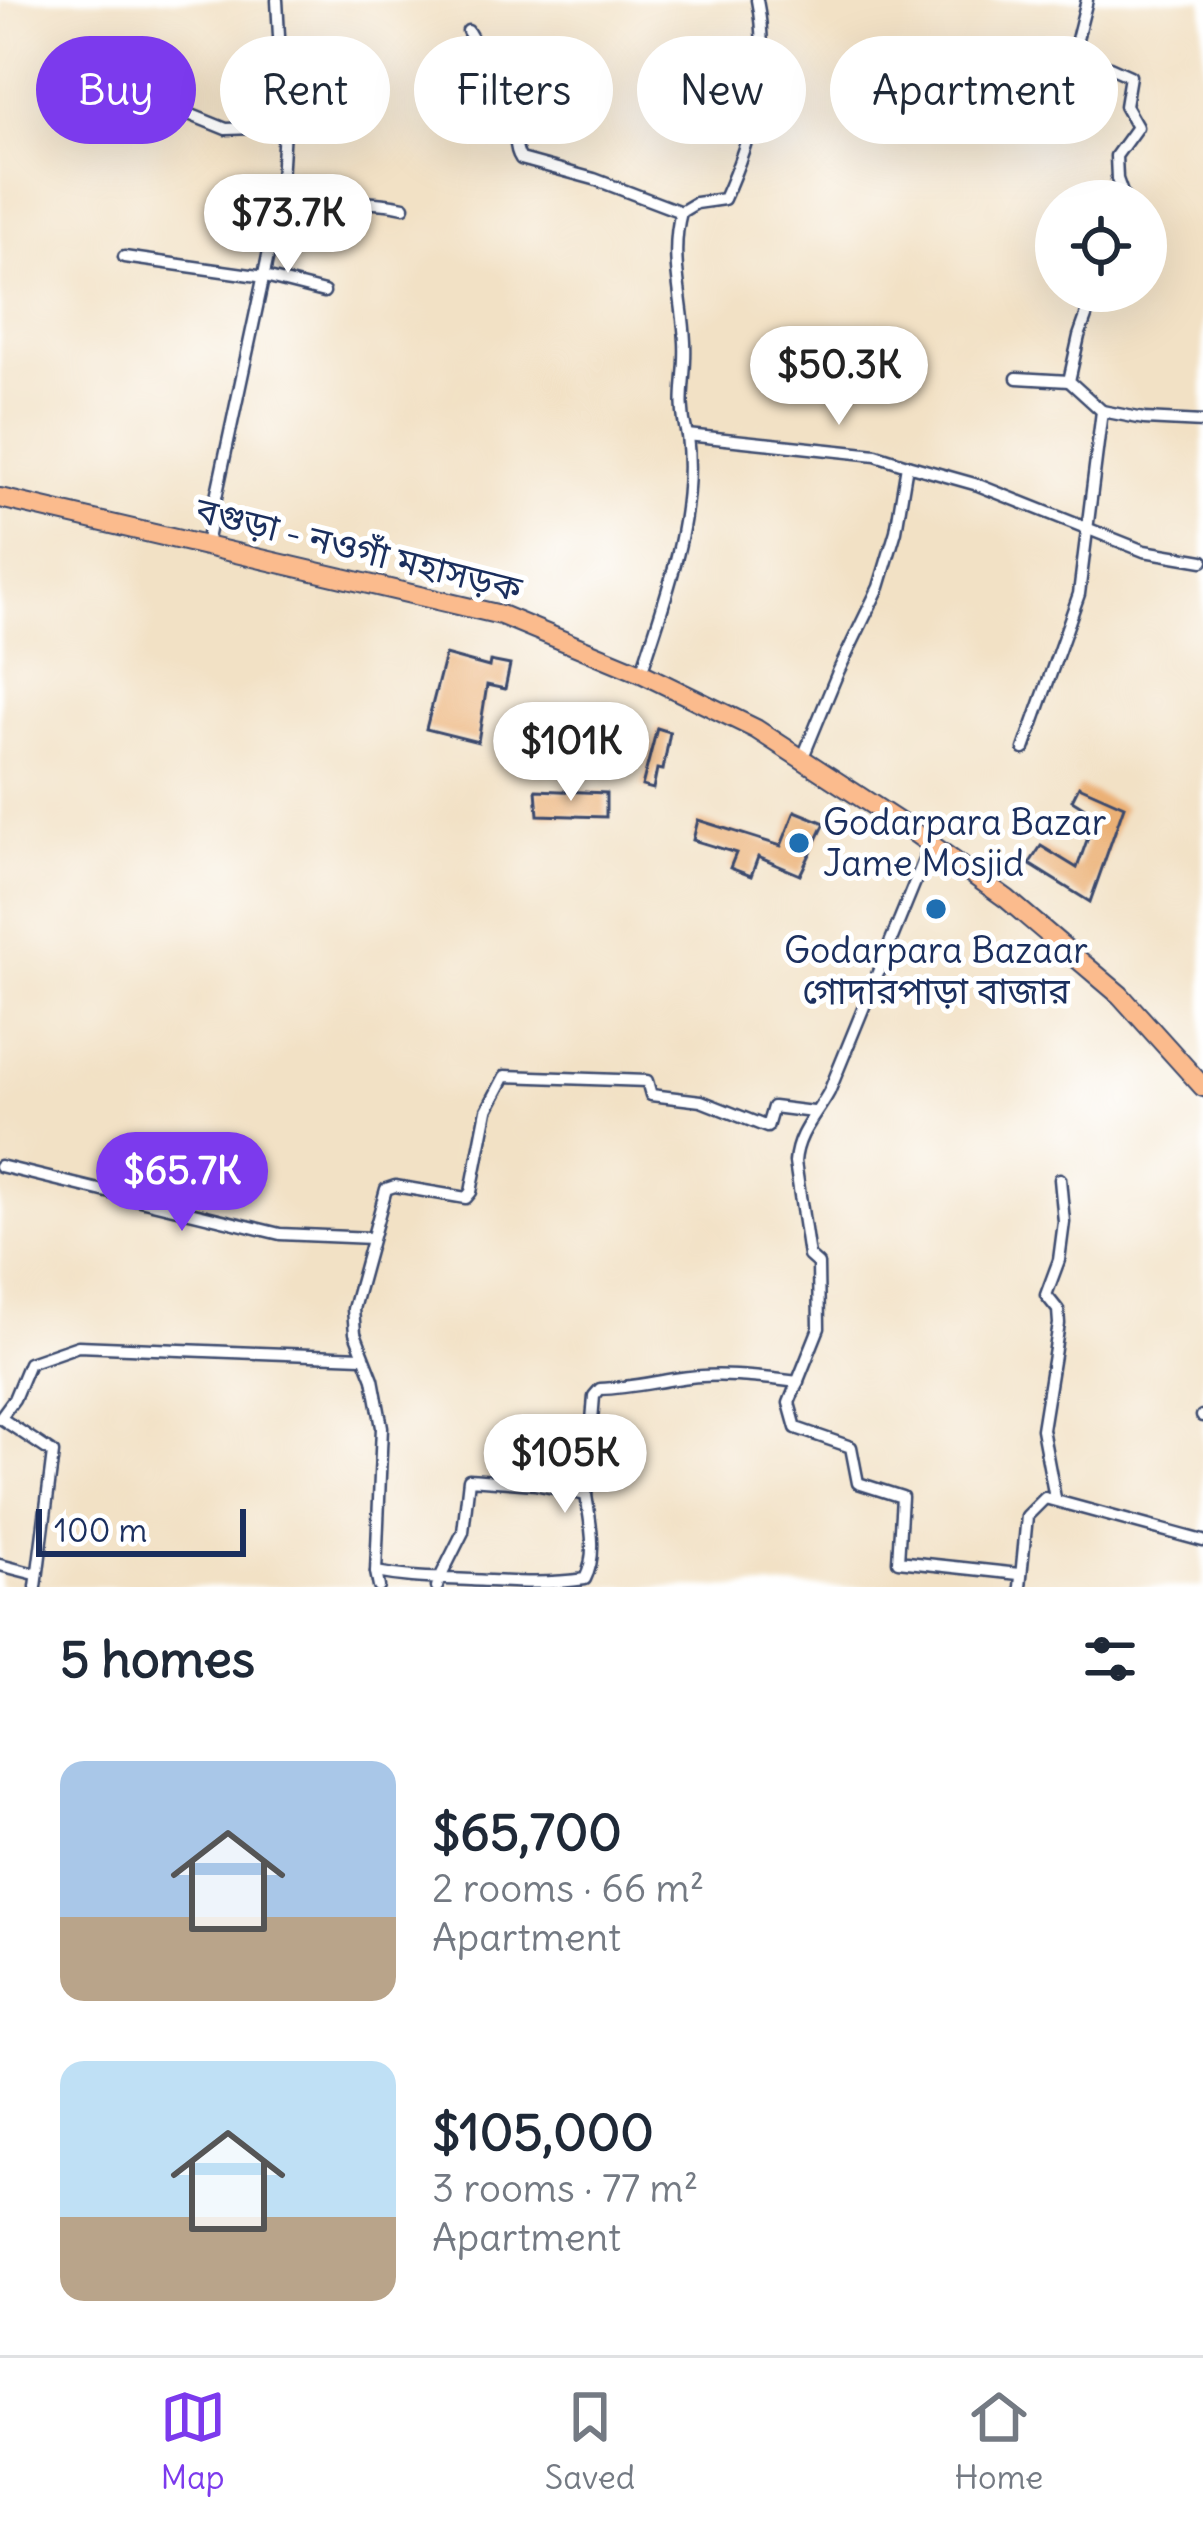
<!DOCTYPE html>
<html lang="en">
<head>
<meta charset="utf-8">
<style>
  :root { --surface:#fff; --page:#f2f2f3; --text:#1f2937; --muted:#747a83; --line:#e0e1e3; --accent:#7c3aed }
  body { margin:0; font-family:Delius,"Noto Sans Bengali",sans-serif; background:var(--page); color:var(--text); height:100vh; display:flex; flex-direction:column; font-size:45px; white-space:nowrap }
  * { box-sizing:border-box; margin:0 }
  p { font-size:39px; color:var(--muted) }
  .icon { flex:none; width:66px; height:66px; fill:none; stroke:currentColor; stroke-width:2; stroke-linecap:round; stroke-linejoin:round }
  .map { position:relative; height:1587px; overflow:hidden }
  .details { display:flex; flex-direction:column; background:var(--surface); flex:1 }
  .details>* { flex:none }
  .hud { position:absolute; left:36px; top:36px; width:1131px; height:108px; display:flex; gap:24px }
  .controls { position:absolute; left:1035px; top:180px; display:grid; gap:24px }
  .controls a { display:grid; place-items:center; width:132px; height:132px; border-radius:50%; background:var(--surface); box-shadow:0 12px 48px #0002; font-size:60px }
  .scale { position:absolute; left:36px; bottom:30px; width:210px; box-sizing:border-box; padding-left:12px; border:6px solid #1b2f5e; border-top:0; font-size:33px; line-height:42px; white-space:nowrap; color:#1b2f5e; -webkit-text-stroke:9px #fff; paint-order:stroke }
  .price { position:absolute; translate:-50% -102px; padding:0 27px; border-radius:42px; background:#fff; color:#222; font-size:39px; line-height:78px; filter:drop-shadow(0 3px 6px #0008) }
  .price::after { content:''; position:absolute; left:50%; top:72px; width:36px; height:27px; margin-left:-18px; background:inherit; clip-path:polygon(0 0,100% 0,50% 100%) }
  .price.current { background:var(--accent); color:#fff }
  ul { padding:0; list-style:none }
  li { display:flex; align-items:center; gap:36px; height:300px; padding:0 60px }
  li span { display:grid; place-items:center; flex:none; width:336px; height:240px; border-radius:24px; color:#555 }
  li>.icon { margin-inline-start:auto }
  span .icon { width:144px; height:144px; fill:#fffc; stroke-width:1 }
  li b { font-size:51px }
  h2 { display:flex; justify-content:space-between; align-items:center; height:144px; padding:0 60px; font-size:51px }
  .pill { padding:0 42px; border-radius:54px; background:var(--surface); box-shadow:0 12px 48px #0002; font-size:42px; line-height:108px }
  .pill.current { background:var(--accent); color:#fff }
  .tabs { display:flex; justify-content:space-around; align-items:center; height:168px; border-top:3px solid var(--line); background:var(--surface); font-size:33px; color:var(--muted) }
  .tabs a { display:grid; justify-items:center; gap:6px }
  .tabs .current { color:var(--accent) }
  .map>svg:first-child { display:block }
  .building { fill:#ebb075 }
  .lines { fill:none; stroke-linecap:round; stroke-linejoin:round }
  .minor-casing { stroke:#3b4a6d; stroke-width:15 }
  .primary-casing { stroke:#3b4a6d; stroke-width:22 }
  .minor { stroke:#fff; stroke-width:10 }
  .primary { stroke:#fbbb8d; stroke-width:18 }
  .poi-dot { fill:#1f6fb2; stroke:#fff; stroke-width:4.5 }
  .labels { text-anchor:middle; stroke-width:10; stroke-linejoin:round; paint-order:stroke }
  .street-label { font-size:36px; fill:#1b2f5e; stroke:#fff }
  .poi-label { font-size:36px; fill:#1b2f5e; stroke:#fff; text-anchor:start }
</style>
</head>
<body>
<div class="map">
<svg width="1203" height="1587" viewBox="0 0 1203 1587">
  <rect width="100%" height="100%" fill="#fff"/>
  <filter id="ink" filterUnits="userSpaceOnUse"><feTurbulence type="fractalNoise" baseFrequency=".00833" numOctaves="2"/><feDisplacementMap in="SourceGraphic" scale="24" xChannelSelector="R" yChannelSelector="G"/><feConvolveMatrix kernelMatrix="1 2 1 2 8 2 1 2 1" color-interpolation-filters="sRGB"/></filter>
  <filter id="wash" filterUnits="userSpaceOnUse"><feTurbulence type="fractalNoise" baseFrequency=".004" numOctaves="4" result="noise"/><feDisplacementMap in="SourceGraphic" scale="48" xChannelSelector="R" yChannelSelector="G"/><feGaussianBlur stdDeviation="2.7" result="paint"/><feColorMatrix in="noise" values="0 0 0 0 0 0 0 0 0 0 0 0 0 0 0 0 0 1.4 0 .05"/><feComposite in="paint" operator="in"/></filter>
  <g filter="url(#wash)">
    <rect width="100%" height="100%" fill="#f2e1c5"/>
    <g id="blocks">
      <!-- building -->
      <g class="building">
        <path d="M445 655 489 667 490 661 510 665 505 689 487 685 478 742 426 729Z"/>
        <path d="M657 728 670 732 663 770 657 769 653 789 642 786Z"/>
        <path d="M1079 786 1124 806 1090 902 1029 864 1041 846 1077 868 1096 815 1072 800Z"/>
        <path d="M536 790 606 793V817L538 815Z"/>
        <path d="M795 811 825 823 800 875 758 857 751 876 730 868 736 853 693 840 698 820 781 846Z"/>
      </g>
    </g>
  </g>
  <g filter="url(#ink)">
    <use href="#blocks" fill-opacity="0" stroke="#3b4a6d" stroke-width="3"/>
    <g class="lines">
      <!-- minor casing -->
      <g class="minor-casing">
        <g id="minor">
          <path d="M1087 0 1074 51 1130 76 1125 106 1137 127 1116 156 1117 179 1125 201"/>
          <path d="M468 31 480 52C489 54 501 56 509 62 535 79 504 135 521 159L594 179 681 212"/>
          <path d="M189 114 226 129 284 127"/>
          <path d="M280 200C322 205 362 198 404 207"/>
          <path d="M124 257 265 277 324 292"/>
          <path d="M1017 378 1069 381"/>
          <path d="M1102 411 1144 419 1203 422"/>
          <path d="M687 435C677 398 687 378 685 342 683 297 669 257 681 212L696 203 724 199C752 137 771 69 757 0"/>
          <path d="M907 465 978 485 1144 551 1203 561"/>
          <path d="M206 544 280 200 284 127 277 0"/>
          <path d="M641 673C666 597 697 516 687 435L876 455 907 465 896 531 879 587 838 672 803 757"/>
          <path d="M1024 749 1079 594 1102 411 1069 381 1079 336 1095 291"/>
          <path d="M931 843 829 1092C816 1116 797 1133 795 1162L809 1256 818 1264 819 1328 789 1403 796 1428 851 1447 858 1483 902 1497 898 1561 1019 1574"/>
          <path d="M0 1166 280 1234 372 1238"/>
          <path d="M1202 1416H1203"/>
          <path d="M0 1418 14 1399 29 1363 78 1346 362 1357"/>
          <path d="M2 1419 53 1453 36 1587"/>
          <path d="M586 1495 594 1396 600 1389C627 1388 649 1383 675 1379 716 1372 757 1377 798 1382"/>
          <path d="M1055 1498 1042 1429 1059 1324 1058 1310 1046 1295 1059 1260 1064 1222 1060 1179"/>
          <path d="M0 1565 35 1574"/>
          <path d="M376 1572C412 1579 435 1578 471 1580 510 1582 546 1585 585 1579 598 1554 590 1522 586 1495L535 1484 469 1479 463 1532 439 1580 437 1587"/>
          <path d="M379 1587 376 1572 382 1427 373 1379 355 1333 353 1309 386 1189 395 1186 466 1198 471 1192 487 1110 505 1076 647 1081 651 1095 701 1101 767 1127 773 1107 813 1112"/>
          <path d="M1020 1587 1027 1516 1045 1498 1203 1541"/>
        </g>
      </g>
      <!-- primary casing -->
      <g class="primary-casing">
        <path id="primary" d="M0 498 501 615 641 673 756 729 908 828 1007 899 1120 995 1203 1087"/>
      </g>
      <!-- minor -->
      <use href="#minor" class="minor"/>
      <!-- primary -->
      <use href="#primary" class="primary"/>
    </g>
  </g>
  <!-- markers -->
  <g class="poi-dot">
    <circle cx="799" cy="843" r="12"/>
    <circle cx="936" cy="909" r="12"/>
  </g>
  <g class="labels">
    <!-- street labels -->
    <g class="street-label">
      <text transform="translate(359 549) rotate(14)" y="13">বগুড়া - নওগাঁ মহাসড়ক</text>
    </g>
    <!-- poi labels -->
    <g class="poi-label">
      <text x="823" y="835">Godarpara Bazar<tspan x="823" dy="41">Jame Mosjid</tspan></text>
      <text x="936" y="963" text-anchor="middle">Godarpara Bazaar<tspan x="936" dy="41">গোদারপাড়া বাজার</tspan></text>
    </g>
  </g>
</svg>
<div class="controls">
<a><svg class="icon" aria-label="locate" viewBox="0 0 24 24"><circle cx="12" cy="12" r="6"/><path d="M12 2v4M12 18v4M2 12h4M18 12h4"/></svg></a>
</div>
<div class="scale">100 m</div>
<b class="price" style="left:288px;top:276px">$73.7K</b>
<b class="price" style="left:839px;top:428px">$50.3K</b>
<b class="price" style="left:571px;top:804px">$101K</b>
<b class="price current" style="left:182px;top:1234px">$65.7K</b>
<b class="price" style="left:565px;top:1516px">$105K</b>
<div class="hud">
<a class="pill current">Buy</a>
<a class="pill">Rent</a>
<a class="pill">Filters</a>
<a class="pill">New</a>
<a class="pill">Apartment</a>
</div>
</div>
<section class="details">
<h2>5 homes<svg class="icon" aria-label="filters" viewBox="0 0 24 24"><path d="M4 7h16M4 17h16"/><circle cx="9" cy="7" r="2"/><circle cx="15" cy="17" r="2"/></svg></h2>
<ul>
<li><span style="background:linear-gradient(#a9c7e8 65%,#b9a48a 0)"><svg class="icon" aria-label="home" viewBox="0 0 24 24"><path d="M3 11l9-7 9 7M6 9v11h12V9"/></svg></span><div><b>$65,700</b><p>2 rooms · 66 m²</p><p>Apartment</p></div></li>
<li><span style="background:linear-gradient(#bfe0f5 65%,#b9a48a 0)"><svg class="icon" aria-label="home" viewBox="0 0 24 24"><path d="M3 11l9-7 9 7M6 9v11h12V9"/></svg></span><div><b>$105,000</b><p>3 rooms · 77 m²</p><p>Apartment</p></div></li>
</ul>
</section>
<nav class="tabs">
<a class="current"><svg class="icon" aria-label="map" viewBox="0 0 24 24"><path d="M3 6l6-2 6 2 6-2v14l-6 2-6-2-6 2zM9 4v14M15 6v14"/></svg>Map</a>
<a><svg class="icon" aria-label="saved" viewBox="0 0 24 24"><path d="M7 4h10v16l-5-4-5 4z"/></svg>Saved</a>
<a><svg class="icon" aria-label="home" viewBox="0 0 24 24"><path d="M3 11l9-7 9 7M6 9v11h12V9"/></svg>Home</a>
</nav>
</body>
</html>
